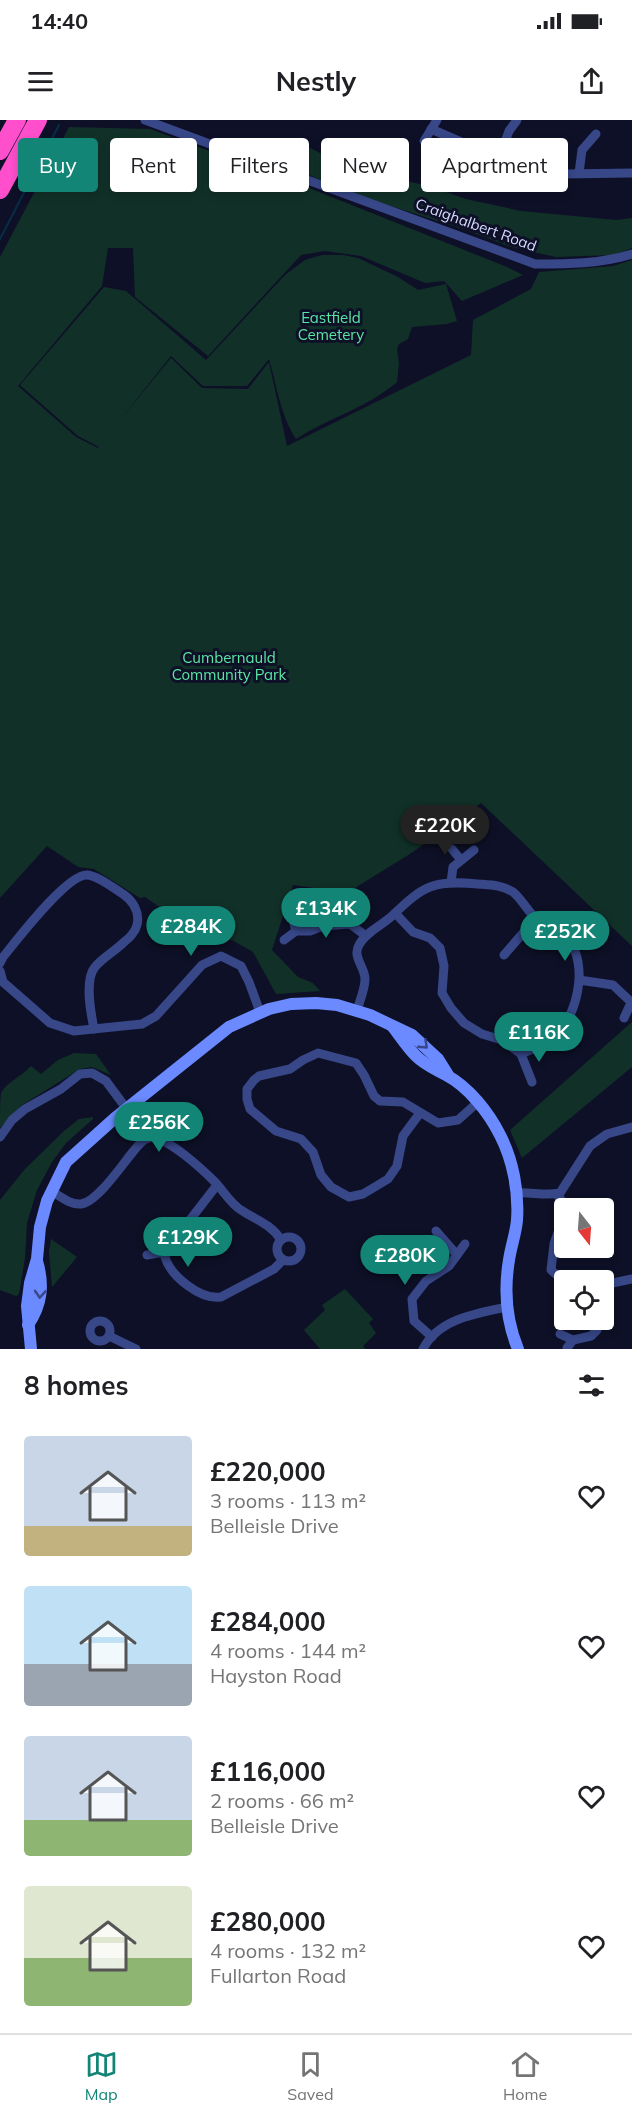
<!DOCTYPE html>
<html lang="en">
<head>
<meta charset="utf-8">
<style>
  :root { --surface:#fff; --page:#f6f6f6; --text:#202124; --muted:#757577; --line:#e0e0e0; --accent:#128577 }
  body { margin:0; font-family:Mulish,sans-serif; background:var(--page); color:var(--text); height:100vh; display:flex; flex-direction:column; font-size:22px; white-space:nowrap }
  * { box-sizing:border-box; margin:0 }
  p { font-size:20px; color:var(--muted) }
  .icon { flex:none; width:33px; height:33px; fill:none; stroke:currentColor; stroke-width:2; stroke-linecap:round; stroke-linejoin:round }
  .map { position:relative; height:1229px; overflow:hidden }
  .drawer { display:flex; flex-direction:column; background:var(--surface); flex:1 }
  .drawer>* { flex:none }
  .top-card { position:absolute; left:18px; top:18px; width:597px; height:54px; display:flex; gap:12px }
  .needle { width:39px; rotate:163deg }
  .buttons { position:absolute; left:554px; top:1078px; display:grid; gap:12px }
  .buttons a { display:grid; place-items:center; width:60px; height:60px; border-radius:6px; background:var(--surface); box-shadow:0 3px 9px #0003; font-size:30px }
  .price { position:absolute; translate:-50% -51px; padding:0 14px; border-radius:21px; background:var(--accent); color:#fff; font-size:20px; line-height:39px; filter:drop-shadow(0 2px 3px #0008) }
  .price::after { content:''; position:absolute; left:50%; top:36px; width:18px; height:14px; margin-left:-9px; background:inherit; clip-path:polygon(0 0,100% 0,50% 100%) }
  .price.current { background:#222; color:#fff }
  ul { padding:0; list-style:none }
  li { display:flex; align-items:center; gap:18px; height:150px; padding:0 24px }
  li span { display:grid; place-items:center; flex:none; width:168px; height:120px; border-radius:6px; color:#555 }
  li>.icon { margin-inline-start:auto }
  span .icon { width:72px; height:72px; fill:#fffc; stroke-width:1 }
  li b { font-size:26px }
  h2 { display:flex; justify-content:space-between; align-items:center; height:72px; padding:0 24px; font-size:26px }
  .tag { padding:0 21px; border-radius:6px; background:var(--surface); box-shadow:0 3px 9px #0003; font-size:21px; line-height:54px }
  .tag.current { background:var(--accent); color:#fff }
  .status { display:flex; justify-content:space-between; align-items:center; height:42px; padding:0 30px; background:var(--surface); direction:ltr }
  .status svg { height:16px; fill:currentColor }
  header { display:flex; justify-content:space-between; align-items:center; height:78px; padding:0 24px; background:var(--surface); font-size:27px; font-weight:700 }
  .tab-bar { display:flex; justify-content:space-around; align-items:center; height:84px; border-top:2px solid var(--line); background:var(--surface); font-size:16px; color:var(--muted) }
  .tab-bar a { display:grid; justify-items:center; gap:3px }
  .tab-bar .current { color:var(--accent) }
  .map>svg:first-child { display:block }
  .green { fill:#113128 }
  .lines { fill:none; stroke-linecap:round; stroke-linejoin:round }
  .stream { stroke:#072d47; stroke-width:2 }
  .street { stroke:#374788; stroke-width:9 }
  .secondary { stroke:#6b8aff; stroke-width:12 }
  .highway { stroke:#ff4fcd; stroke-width:18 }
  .oneway { stroke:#384788 }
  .labels { text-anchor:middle; stroke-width:6; stroke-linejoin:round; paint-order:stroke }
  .street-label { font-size:15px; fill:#d4d9ff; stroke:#0e1027 }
  .park-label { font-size:15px; fill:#59e6a1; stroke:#0e1027 }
</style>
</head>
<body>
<div class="status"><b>14:40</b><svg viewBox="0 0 49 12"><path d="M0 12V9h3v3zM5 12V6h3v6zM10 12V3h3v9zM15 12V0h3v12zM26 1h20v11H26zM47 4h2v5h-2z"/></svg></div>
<header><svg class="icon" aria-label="menu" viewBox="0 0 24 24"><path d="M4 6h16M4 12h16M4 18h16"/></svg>Nestly<svg class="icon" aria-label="share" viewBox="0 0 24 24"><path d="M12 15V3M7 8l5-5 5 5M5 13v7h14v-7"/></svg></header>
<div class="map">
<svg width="632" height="1229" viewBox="0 0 632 1229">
  <rect width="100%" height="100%" fill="#0e1027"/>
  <!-- green -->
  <g class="green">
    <path d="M69 7 150 9 299 64 507 147 523 155 462 181 444 161 425 163 361 136 325 131 301 135 208 236 135 177 133 128H108L102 166 18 266 76 317 98 328 99 327 78 316 20 265 104 167 126 171 206 240 285 155 305 140 322 135H343L358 138 398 157 418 170 446 164 457 201 447 204 412 207 408 219 399 224 397 229 399 243 397 262C367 288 328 298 296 319 280 294 277 266 269 239L247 266H203L171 236 120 300 171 238 202 268 248 269 269 242 287 326 471 235 473 200 531 169 539 152 613 146 632 140V826L481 683 413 732 355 768 340 772 293 765 272 830 298 857 313 863 320 871 276 874 253 832 216 811 168 793 145 777 140 778 94 749 78 747 47 726 0 778V137Z"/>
    <path d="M290 18 330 38 382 45 401 60 429 66 466 79 521 91 616 100 632 98V128L614 135 556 137 511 127 463 109 372 80 276 42 277 34Z"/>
    <path d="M632 902V947L522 1038 510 1010Z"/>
    <path d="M74 933 96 934 111 955 92 947 80 949 22 985 0 1008C0 998 0 981 1 973 7 962 22 956 31 946L41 954 58 940Z"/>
    <path d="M93 997V999L66 1023 52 1042 37 1070 27 1103 25 1138 19 1174 16 1176 0 1170V1080L25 1049 64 1011 79 999Z"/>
    <path d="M51 1119 77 1137 52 1167 49 1132Z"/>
    <path d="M345 1169 373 1199 369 1203 376 1213 363 1226 365 1229H320L304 1210 325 1190 322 1185Z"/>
  </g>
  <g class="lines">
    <!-- stream -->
    <path class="stream" d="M0 119 59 5"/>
    <!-- street -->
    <g class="street">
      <path d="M145 0 535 144C568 144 600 144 632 134"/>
      <path d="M431 9 468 25 497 43 563 54 632 53"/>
      <path d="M424 21 437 0"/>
      <path d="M497 43 509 11 517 0"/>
      <path d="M579 53 582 30 596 14"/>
      <path d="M452 729 461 740"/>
      <path d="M451 762 453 747 474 730"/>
      <path d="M292 796 296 811"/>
      <path d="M284 820 296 811H310L323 806 350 804 366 816"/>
      <path d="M504 835 536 798"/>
      <path d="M0 843 3 837C17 820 67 754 87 755 99 756 113 768 123 774 133 781 140 792 137 805 135 813 129 818 123 823 115 831 102 838 95 847 84 860 91 894 94 909"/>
      <path d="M0 851 3 862 50 903 74 911 142 904 156 896 202 845 221 836 241 846 249 862 260 892"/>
      <path d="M579 860 613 865 632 883"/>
      <path d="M357 890C360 880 365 869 365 859 365 847 352 837 359 825 365 812 383 805 393 795 424 765 434 760 478 764 490 765 502 765 513 772 522 779 529 794 537 799 545 803 554 806 561 812 576 824 580 842 579 861 575 901 558 919 521 934L502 920 482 914 464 903 451 888 442 873 444 846 440 828 430 818 413 812 395 793"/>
      <path d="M624 898 631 883"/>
      <path d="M521 934 532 962"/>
      <path d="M420 993 403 1016 397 1046 388 1059 363 1074 349 1077 331 1067 321 1055 313 1032 301 1019 276 1011 250 989 247 979V969L254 960 259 956 290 949 303 940 318 933 356 943 364 955 374 976 380 981 403 982 438 1003 458 1000 478 982"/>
      <path d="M0 1017 12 1000 25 989 61 969 80 954 92 953 106 961 126 988"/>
      <path d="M217 1065 186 1105 167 1117 163 1123C164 1127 164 1133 165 1137 171 1157 201 1180 221 1177L274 1149 283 1140"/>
      <path d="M51 1071C60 1076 70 1085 81 1084 97 1082 122 1045 132 1033 137 1027 142 1019 149 1018 165 1014 204 1051 216 1063 224 1072 231 1084 241 1090 256 1100 271 1104 281 1120"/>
      <path d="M516 1073C531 1072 546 1076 560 1073L590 1026 607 1014 632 1007"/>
      <path d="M556 1074 564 1083 562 1101 554 1124 551 1150 561 1159 574 1161"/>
      <path d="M436 1111 457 1135"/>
      <circle cx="289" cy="1129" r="12"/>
      <path d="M147 1135 164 1132"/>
      <path d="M603 1165 632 1159"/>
      <circle cx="100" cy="1211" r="10"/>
      <path d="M560 1214 573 1220 567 1228"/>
      <path d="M109 1216 136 1229"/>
      <path d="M432 1217 414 1201 412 1179 426 1161 449 1146 465 1124"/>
      <path d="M573 1220 591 1216 597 1210 598 1200"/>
      <path d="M423 1229C438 1199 477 1193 507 1187"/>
    </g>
    <!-- secondary -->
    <g class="secondary">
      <path d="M393 907C400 916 407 927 416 936 425 945 435 949 446 955 469 967 489 993 500 1015 513 1040 519 1072 517 1100 516 1113 511 1126 509 1140 504 1170 506 1200 518 1229"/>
      <path d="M28 1205C42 1184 44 1165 37 1141"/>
      <path d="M31 1229 27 1186 30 1163 37 1139 40 1107 47 1081 66 1042 115 998 229 907 269 889 291 884 316 883 337 885 370 895 412 915 438 939 448 955"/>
    </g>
    <!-- highway -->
    <g class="highway">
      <path d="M0 31 17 0"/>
      <path d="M0 70 38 0"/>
    </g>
  </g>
  <!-- one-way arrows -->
  <defs><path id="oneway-chevron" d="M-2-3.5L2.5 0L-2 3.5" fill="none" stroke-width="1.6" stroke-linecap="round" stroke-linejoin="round" transform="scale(1.5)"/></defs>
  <g class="oneway">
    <use href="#oneway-chevron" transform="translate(424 925) rotate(43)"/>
    <use href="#oneway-chevron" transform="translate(40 1174) rotate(94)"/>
  </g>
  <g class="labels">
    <!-- street labels -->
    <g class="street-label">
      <text transform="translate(476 105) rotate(20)" y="5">Craighalbert Road</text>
    </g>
    <!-- park labels -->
    <g class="park-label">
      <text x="331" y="203">Eastfield<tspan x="331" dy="17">Cemetery</tspan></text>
      <text x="229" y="543">Cumbernauld<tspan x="229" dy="17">Community Park</tspan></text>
    </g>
  </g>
</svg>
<div class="buttons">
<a><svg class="needle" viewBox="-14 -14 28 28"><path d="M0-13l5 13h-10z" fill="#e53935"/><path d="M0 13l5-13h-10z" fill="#757577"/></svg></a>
<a><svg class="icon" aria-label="locate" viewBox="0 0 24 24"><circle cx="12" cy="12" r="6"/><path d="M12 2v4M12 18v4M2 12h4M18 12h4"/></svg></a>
</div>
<b class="price current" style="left:445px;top:736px">£220K</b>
<b class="price" style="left:326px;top:819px">£134K</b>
<b class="price" style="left:191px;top:837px">£284K</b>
<b class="price" style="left:565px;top:842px">£252K</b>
<b class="price" style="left:539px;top:943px">£116K</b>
<b class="price" style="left:159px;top:1033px">£256K</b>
<b class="price" style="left:188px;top:1148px">£129K</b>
<b class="price" style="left:405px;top:1166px">£280K</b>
<div class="top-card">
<a class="tag current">Buy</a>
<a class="tag">Rent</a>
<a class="tag">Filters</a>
<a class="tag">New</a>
<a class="tag">Apartment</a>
</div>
</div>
<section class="drawer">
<h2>8 homes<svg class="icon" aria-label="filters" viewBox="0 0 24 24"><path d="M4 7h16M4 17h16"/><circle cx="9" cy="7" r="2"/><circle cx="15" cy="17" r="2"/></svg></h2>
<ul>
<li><span style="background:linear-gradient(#c9d6e8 75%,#c2b280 0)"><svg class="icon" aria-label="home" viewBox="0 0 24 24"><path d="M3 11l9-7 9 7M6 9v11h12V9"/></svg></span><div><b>£220,000</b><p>3 rooms · 113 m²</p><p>Belleisle Drive</p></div><svg class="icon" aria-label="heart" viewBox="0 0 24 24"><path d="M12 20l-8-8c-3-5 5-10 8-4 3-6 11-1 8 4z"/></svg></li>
<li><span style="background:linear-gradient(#bfe0f5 65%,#9aa5b1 0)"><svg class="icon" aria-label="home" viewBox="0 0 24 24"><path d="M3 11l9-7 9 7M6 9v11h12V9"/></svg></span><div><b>£284,000</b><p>4 rooms · 144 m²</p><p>Hayston Road</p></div><svg class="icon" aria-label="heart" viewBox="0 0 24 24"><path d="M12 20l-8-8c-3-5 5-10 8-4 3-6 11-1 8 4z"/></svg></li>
<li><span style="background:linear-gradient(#c9d6e8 70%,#8fb573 0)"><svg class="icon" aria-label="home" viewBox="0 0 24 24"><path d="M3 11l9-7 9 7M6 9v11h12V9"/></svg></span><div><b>£116,000</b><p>2 rooms · 66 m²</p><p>Belleisle Drive</p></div><svg class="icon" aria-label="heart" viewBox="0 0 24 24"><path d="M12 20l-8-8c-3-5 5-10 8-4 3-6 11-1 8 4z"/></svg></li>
<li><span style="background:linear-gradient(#dfe7d0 60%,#8fb573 0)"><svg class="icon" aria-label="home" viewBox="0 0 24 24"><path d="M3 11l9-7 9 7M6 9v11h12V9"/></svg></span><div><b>£280,000</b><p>4 rooms · 132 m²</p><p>Fullarton Road</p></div><svg class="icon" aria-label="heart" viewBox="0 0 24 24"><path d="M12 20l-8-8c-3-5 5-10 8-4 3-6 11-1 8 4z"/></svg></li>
</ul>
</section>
<nav class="tab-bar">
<a class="current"><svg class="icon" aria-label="map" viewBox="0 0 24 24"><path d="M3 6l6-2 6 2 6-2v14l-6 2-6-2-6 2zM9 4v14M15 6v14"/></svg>Map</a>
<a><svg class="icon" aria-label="saved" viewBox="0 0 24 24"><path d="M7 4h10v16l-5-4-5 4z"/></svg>Saved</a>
<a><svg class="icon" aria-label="home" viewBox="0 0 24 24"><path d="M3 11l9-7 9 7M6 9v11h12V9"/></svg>Home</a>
</nav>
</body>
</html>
